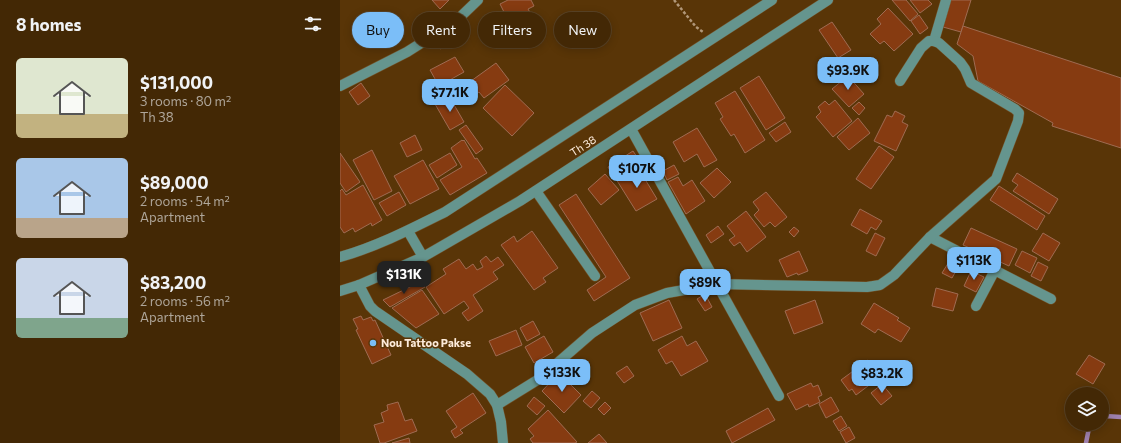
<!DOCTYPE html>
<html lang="en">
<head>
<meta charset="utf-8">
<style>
  :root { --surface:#432805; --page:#4a300f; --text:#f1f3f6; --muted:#afa69a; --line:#5b4427; --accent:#7bbef8 }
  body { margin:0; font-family:Commissioner,sans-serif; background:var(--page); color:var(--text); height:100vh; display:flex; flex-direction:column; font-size:15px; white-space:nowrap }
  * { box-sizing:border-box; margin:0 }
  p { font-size:13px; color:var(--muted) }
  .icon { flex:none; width:22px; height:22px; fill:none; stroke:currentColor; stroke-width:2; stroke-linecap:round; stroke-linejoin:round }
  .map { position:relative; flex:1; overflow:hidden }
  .side { display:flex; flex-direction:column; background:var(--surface); width:340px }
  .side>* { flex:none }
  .top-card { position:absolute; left:12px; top:12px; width:380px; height:36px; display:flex; gap:8px }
  .buttons { position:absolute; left:725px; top:387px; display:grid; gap:8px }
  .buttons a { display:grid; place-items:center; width:44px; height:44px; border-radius:50%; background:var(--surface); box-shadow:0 2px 10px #0003,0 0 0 1px var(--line); font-size:20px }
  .price { position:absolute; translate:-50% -34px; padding:0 9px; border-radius:8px; background:var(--accent); color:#111; font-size:13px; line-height:26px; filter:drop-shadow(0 1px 2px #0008) }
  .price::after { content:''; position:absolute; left:50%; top:24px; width:12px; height:9px; margin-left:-6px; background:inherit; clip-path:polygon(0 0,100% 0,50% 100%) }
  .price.selected { background:#222; color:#fff }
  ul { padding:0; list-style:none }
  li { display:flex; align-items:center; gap:12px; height:100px; padding:0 16px }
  li span { display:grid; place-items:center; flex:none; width:112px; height:80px; border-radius:6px; color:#555 }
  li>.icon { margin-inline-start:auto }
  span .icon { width:48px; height:48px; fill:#fffc; stroke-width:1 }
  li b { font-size:17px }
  h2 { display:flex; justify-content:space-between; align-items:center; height:48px; padding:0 16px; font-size:17px }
  .pill { padding:0 14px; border-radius:18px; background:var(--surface); box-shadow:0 2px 10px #0003,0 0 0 1px var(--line); font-size:14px; line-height:36px }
  .pill.selected { background:var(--accent); color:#111 }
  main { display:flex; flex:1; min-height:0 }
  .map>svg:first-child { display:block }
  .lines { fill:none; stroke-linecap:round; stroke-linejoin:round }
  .stream { stroke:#9f81ae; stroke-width:4.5 }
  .building { fill:#863b11; stroke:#9f6b52 }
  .minor-casing { stroke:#735229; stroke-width:11 }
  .path { stroke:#b19779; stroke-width:2.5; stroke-dasharray:3 2; stroke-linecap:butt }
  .minor { stroke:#65958e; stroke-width:10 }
  .poi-dot { fill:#7bbef8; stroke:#593507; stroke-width:1.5 }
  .labels { text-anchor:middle; stroke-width:3; stroke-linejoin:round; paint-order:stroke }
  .street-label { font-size:11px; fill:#fdebda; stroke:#593507 }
  .poi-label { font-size:11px; font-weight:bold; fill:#fdebda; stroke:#593507; text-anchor:start }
</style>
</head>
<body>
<main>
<section class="side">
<h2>8 homes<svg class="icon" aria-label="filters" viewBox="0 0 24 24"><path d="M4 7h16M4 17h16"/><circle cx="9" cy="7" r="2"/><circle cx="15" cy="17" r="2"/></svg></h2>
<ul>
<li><span style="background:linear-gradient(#dfe7d0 70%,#c2b280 0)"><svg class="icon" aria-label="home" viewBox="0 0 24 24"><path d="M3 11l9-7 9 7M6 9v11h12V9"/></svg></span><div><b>$131,000</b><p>3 rooms · 80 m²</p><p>Th 38</p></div></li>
<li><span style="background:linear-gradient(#a9c7e8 75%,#b9a48a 0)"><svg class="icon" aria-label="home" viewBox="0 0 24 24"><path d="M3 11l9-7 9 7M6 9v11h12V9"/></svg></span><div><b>$89,000</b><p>2 rooms · 54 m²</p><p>Apartment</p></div></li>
<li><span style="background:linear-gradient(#c9d6e8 75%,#7fa58c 0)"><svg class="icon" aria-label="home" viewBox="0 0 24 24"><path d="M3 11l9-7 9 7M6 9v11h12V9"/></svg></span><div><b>$83,200</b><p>2 rooms · 56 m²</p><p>Apartment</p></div></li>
</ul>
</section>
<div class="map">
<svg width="781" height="443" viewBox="0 0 781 443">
  <rect width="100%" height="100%" fill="#593507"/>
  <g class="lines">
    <!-- stream -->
    <g class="stream">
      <path d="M762 418 765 416 781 417"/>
      <path d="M746 443 749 428 754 424"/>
    </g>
  </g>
  <!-- building -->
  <g class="building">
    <path d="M92 0H109L100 9Z"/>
    <path d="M168 0H191L194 6 188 9 192 16 180 22 176 16 168 20 160 4Z"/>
    <path d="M552 0H566L578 14 570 21Z"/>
    <path d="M570 0H588L592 4 580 13Z"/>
    <path d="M611 0H631L621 32 603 27Z"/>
    <path d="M548 8 573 34 554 51 544 41 540 44 530 34 541 24 537 19Z"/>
    <path d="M579 15 588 28 580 34 571 21Z"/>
    <path d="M492 22 511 50 498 58 479 30Z"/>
    <path d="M623 26 781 78V148L712 126 713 123 638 81 633 56 617 44Z"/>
    <path d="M105 37 108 44 100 49 96 41Z"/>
    <path d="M115 57 124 72 99 86 90 70Z"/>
    <path d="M156 63 169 80 144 98 139 92 136 94 129 86 132 83 131 81Z"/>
    <path d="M419 76 445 118 426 130 400 88Z"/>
    <path d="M508 76 524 94 509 107 492 89Z"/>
    <path d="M21 83 30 96 18 105 9 92Z"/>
    <path d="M165 85 194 113 172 136 143 108Z"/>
    <path d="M395 91 425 140 405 153 394 134 391 136 380 119 383 117 375 103Z"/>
    <path d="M109 96 124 122 110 130 95 104Z"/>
    <path d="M495 100 512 121 493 137 476 117 481 112 478 107 485 101 489 105Z"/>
    <path d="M519 102 525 108 519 115 512 108Z"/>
    <path d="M555 111 565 116 562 122 568 125 556 151 534 141 547 115 552 117Z"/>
    <path d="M518 118 530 133 509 150 497 137Z"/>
    <path d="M445 122 451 132 436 142 429 133Z"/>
    <path d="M126 125 143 149 136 154 119 130Z"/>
    <path d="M357 128 377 160 364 167 357 154 344 162 333 142Z"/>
    <path d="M75 135 82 150 67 157 60 143Z"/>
    <path d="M122 140 123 141 124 140 135 159 137 158 147 173 110 195 100 180 122 167 111 148Z"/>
    <path d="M539 146 554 157 531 189 516 179Z"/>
    <path d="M32 150 52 191 34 200 13 160Z"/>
    <path d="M293 151 297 157 272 174 268 167Z"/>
    <path d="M0 153 20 182 6 192 0 183Z"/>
    <path d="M110 153 117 165 97 178 89 165Z"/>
    <path d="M83 160 99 189 70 204 54 176Z"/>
    <path d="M334 165 339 174 327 180 323 171Z"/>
    <path d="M297 166 317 199 296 211 276 179Z"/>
    <path d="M377 168 391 182 374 198 360 183Z"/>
    <path d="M677 173 718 199 709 214 673 191 678 185 672 181Z"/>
    <path d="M265 174 279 190 261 205 248 189Z"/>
    <path d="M338 177 343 186 352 180 365 201 346 214 328 182Z"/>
    <path d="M23 185 42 220 32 226 31 223 15 232 13 228 4 233 0 227V191L2 189 6 195Z"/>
    <path d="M659 186 705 216 697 230 650 200Z"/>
    <path d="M59 192 66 205 47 216 39 203Z"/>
    <path d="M426 192 447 217 435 227 430 222 424 227 414 215 419 210 413 202Z"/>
    <path d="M236 194 290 278 254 301 247 290 266 277 219 205Z"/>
    <path d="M520 209 542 221 536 230 531 227 527 234 511 225Z"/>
    <path d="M406 211 426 237 407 252 400 242 394 246 389 240 395 236 387 226Z"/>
    <path d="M378 226 384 234 371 243 366 235Z"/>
    <path d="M454 227 459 231 454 237 449 232Z"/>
    <path d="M631 228 677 249 669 266 623 245Z"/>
    <path d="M192 231 218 268 203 278 206 282 194 290 161 245 174 236 177 242Z"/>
    <path d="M535 233 545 238 536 256 526 251Z"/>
    <path d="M703 233 720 243 709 261 692 251Z"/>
    <path d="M459 251 468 271 458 275 457 273 447 277 439 260Z"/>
    <path d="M682 251 697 258 690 273 675 265Z"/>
    <path d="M146 256 151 262 158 257 164 265 153 272 158 279 133 295 143 311 128 321 122 313 129 308 124 301 104 314 86 287 106 274 103 269 119 259 126 269 133 264 137 270 143 267 140 261Z"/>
    <path d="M612 257 621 262 612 278 602 273Z"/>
    <path d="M698 262 708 267 701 281 691 276Z"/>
    <path d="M631 271 644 277 636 292 624 286Z"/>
    <path d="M80 282 85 287 50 307 43 300Z"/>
    <path d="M596 288 618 294 613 311 592 306Z"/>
    <path d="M82 290 99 314 76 328 52 308Z"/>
    <path d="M365 294 372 307 365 311 357 299Z"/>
    <path d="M329 300 342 328 313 341 300 313Z"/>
    <path d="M475 300 483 323 454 334 445 311Z"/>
    <path d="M534 303 559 318 557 320 570 328 561 342 538 329 535 333 521 324Z"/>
    <path d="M21 316 23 320 31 317 33 321 35 320 51 355 32 364 16 330 18 329 13 319Z"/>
    <path d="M193 321 200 334 187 341 180 328Z"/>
    <path d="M176 330 182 345 156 356 149 341Z"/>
    <path d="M204 336 213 352 194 363 185 347Z"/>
    <path d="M342 336 347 346 356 341 368 361 341 376 332 361 326 364 318 350Z"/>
    <path d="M749 355 765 364 753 384 736 374Z"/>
    <path d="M528 360 540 377 516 395 512 389 509 391 501 380Z"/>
    <path d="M287 366 294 376 284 383 276 373Z"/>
    <path d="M219 373 241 395 224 413 202 391Z"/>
    <path d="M471 383 473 387 478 385 482 395 478 397 480 402 469 407 468 404 456 410 447 394Z"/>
    <path d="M542 384 552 396 541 405 531 393Z"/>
    <path d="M252 391 260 398 251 408 243 401Z"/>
    <path d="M133 393 146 413 120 430 123 433 115 438 111 431 117 427 106 411Z"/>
    <path d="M194 397 205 406 197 415 187 406Z"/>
    <path d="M491 397 499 411 486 418 479 404Z"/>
    <path d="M58 402 65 421 72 419 77 431 44 443H40L34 425 44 422 41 413 48 410 47 405Z"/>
    <path d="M265 402 271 408 264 415 258 409Z"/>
    <path d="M428 408 435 420 392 443 386 431Z"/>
    <path d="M208 410 237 442 235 443H193L190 439 194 436 188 429Z"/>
    <path d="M501 416 507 426 499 431 493 421Z"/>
    <path d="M509 427 515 438 506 443 500 432Z"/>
    <path d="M259 434 267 443H248Z"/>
    <path d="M69 438 70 443H52Z"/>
  </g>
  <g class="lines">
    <!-- minor casing -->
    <g class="minor-casing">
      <g id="minor">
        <path d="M594 41 606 0"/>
        <path d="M0 86 67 52 116 21 138 0"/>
        <path d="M291 129 439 396"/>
        <path d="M196 191 255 276"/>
        <path d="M68 231 83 257"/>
        <path d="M590 237 711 299"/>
        <path d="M0 257C36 247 71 229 105 212L432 0"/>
        <path d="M19 285 30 306 35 311 127 374 150 394 157 405 161 422 163 443"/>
        <path d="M0 291 19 285 83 257 180 201 488 0"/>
        <path d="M636 306 655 270"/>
        <path d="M157 405 199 379 252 333 295 305 327 293 378 284 527 287 540 285 554 275 590 237 656 179 678 121 679 113 675 109 631 83 625 69 620 62 599 43 594 41H589L581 48 560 81"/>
      </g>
    </g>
    <!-- path -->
    <path class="path" d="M334 0 356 27 363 32"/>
    <!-- minor -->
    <use href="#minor" class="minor"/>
  </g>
  <!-- markers -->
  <circle class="poi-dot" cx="33" cy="343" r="4"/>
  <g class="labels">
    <!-- street labels -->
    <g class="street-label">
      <text transform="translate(243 146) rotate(-33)" y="4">Th 38</text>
    </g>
    <!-- poi labels -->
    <g class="poi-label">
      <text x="41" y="347">Nou Tattoo Pakse</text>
    </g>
  </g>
</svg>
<div class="buttons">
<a><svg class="icon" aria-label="layers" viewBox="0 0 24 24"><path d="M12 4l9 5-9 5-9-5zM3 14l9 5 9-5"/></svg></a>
</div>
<b class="price" style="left:508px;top:91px">$93.9K</b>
<b class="price" style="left:110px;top:113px">$77.1K</b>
<b class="price" style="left:297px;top:189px">$107K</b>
<b class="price" style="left:634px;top:281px">$113K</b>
<b class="price selected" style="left:64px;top:295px">$131K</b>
<b class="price" style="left:365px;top:303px">$89K</b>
<b class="price" style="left:222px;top:393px">$133K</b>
<b class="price" style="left:542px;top:394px">$83.2K</b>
<div class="top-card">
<a class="pill selected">Buy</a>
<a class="pill">Rent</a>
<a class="pill">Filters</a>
<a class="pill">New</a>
</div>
</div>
</main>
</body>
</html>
